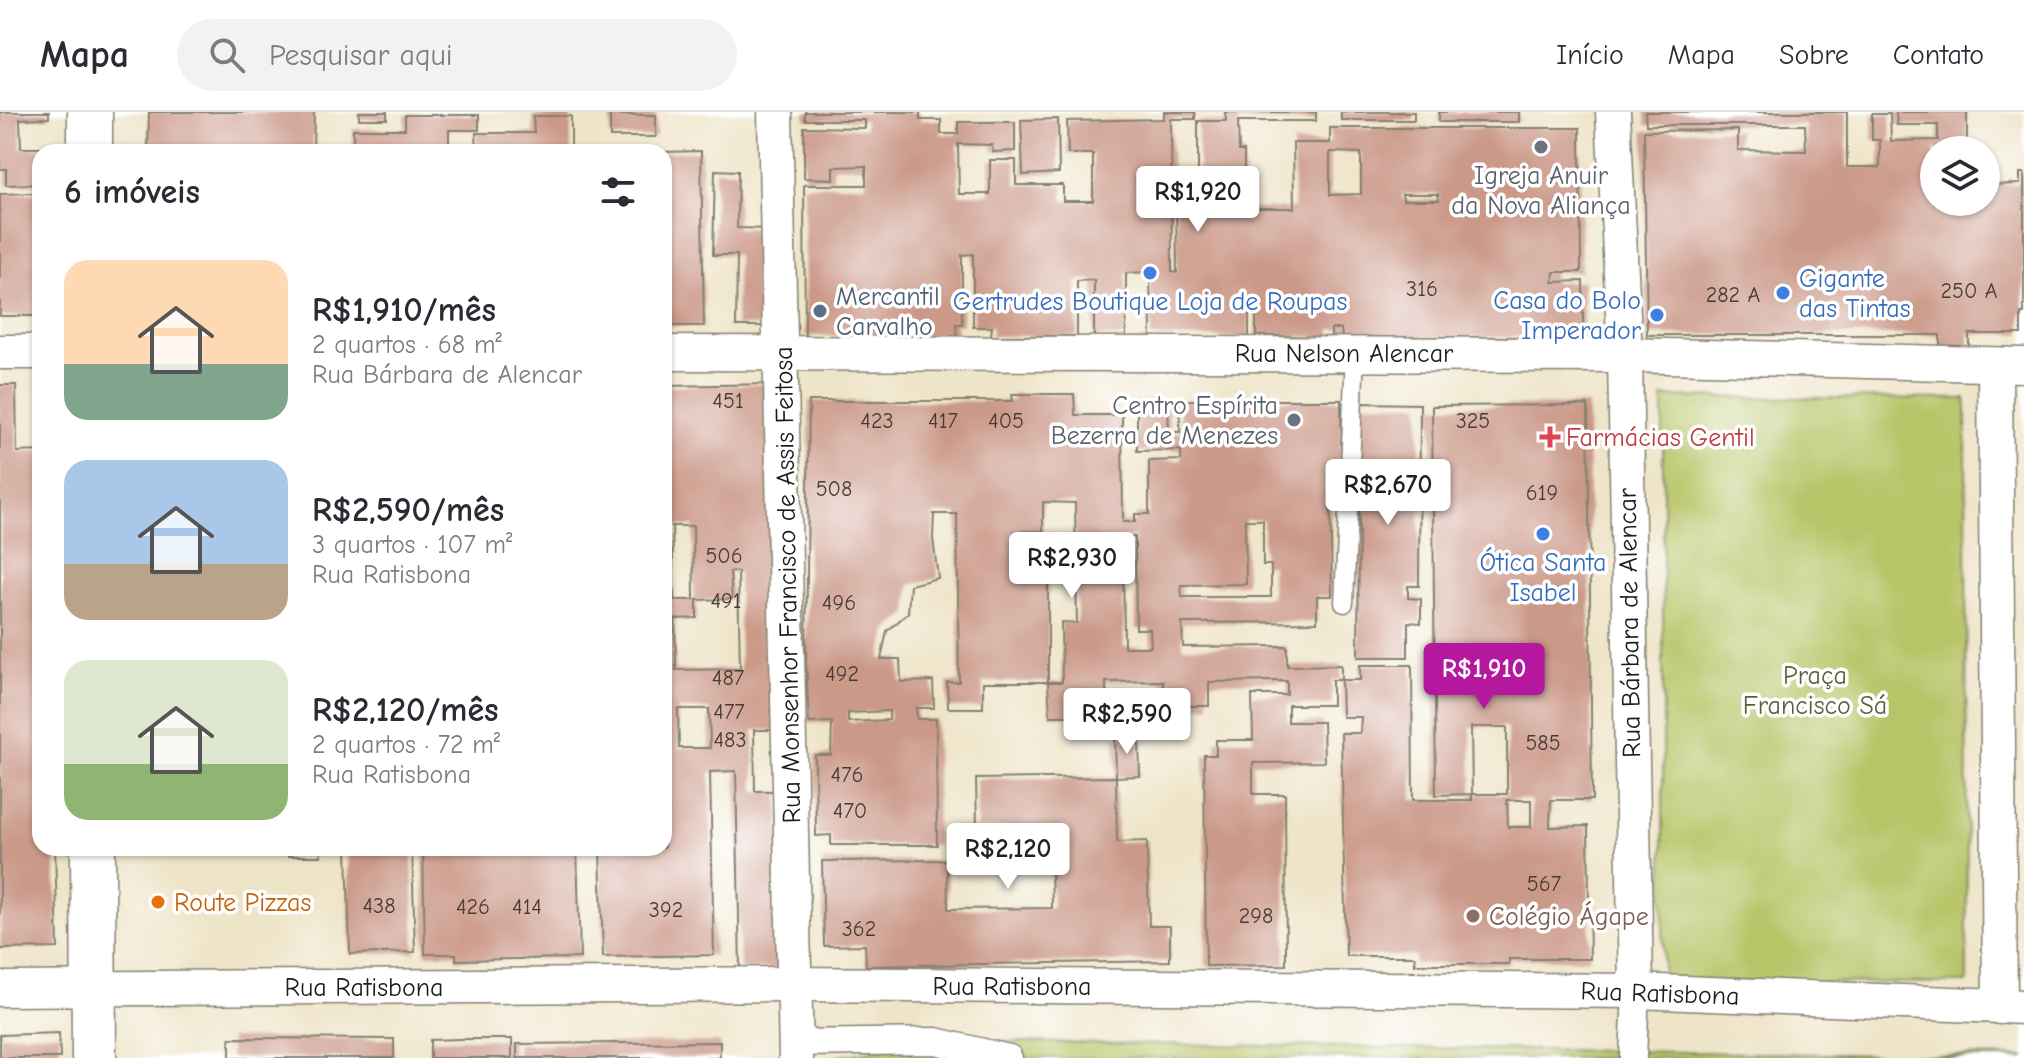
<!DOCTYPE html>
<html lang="pt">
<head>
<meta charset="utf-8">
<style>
  :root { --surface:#fff; --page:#f2f2f3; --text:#2b2b33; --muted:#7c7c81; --line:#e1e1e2; --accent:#b5179e }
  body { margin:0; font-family:"Comic Neue",sans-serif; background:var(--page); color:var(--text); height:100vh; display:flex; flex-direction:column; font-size:30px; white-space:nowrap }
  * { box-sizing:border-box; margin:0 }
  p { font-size:26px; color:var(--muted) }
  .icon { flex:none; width:44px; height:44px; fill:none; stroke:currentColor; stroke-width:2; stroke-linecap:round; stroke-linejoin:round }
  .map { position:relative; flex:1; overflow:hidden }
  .side { position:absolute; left:32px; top:32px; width:640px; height:712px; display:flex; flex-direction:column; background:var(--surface); border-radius:24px; box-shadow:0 2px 6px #0004 }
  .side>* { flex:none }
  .buttons { position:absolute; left:1920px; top:24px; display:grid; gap:16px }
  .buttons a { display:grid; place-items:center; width:80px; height:80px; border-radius:50%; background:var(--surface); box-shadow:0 2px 6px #0004; font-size:40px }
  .price { position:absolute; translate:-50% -68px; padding:0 18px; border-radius:8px; background:#fff; color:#222; font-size:26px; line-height:52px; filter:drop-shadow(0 2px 4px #0008) }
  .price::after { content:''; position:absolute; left:50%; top:48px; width:24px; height:18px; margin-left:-12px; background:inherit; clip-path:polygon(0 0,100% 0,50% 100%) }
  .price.active { background:var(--accent); color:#fff }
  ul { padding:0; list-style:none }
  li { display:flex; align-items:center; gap:24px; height:200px; padding:0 32px }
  li span { display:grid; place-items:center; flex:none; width:224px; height:160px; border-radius:24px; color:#555 }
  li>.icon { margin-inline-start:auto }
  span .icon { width:96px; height:96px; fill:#fffc; stroke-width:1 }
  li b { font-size:34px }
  h2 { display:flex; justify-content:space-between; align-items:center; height:96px; padding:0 32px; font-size:34px }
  header { display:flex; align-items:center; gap:48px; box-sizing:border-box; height:112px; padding:0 40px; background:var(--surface); border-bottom:2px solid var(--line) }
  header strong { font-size:38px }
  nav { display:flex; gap:44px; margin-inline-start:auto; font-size:28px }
  .search { width:560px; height:72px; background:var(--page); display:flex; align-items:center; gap:20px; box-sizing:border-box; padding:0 28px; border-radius:44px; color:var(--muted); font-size:30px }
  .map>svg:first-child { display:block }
  .green { fill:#b7c567; stroke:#6a7042; stroke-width:2 }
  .building { fill:#cb9988; fill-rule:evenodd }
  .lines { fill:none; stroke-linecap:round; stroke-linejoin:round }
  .service-casing { stroke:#858072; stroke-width:21 }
  .pedestrian-casing { stroke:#858072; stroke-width:29 }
  .minor-casing { stroke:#858072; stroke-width:37 }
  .secondary-casing { stroke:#858072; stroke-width:47 }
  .service { stroke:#fff; stroke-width:18 }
  .pedestrian { stroke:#fff; stroke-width:26 }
  .minor { stroke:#fff; stroke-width:34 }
  .secondary { stroke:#fff; stroke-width:44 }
  .worship-dot { fill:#6b7280; stroke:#fff; stroke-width:3 }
  .shop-dot { fill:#3f7fe0; stroke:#fff; stroke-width:3 }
  .service-dot { fill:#5c6f8a; stroke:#fff; stroke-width:3 }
  .health-dot { fill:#e0444e; stroke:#fff; stroke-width:3 }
  .food-dot { fill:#e8710a; stroke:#fff; stroke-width:3 }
  .education-dot { fill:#8d6e63; stroke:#fff; stroke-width:3 }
  .labels { text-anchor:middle; stroke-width:7; stroke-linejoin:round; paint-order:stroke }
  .number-label { font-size:22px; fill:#483b37 }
  .worship-label { font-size:26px; fill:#5b616d; stroke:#fff }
  .shop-label { font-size:26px; fill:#366cbe; stroke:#fff }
  .service-label { font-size:26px; fill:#4e5e75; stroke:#fff; text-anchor:start }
  .street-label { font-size:26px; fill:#1c1c1c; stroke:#fff }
  .health-label { font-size:26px; fill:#be3a42; stroke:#fff; text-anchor:start }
  .park-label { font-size:26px; fill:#5a603a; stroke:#fff }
  .food-label { font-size:26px; fill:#c56008; stroke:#fff; text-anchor:start }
  .education-label { font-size:26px; fill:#785e54; stroke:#fff; text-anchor:start }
</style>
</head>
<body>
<header>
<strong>Mapa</strong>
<div class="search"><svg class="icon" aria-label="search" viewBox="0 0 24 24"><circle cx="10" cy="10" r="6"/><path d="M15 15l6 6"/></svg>Pesquisar aqui</div>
<nav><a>Início</a><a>Mapa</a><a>Sobre</a><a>Contato</a></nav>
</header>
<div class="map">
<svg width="2024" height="946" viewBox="0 0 2024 946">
  <rect width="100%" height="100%" fill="#fff"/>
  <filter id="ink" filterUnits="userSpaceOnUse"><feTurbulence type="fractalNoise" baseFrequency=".0125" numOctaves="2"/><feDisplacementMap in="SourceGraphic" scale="16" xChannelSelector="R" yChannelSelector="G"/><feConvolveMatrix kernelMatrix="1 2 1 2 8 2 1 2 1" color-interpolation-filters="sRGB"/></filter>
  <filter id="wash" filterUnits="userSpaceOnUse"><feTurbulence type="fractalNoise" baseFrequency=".006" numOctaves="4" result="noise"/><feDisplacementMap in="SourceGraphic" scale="32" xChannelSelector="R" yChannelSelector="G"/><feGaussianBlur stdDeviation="1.8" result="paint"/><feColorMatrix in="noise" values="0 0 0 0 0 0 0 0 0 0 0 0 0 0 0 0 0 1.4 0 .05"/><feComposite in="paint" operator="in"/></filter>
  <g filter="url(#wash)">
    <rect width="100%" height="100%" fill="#eee4c8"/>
    <!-- green -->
    <g class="green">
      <path d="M1663 285 1966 287 1967 871 1663 870Z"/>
      <path d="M936 929 2024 945V946H829Z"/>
    </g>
    <g id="blocks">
      <!-- building -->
      <g class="building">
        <path d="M0 0H49V6L20 7 21 36H41L40 72 6 73V57H0Z"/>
        <path d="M149 0H314L313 40H148Z"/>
        <rect x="359" y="0" width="28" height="7"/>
        <path d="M610 0H618V3H656V25H610Z"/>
        <path d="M805 0H920V8H941V22H958V10H1015V39L993 40 992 33 958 32 959 82H990V48H1016V73H1063V89H1093V42H1068L1067 9 1164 7V0H1195V7H1171L1172 160 1177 161 1176 82 1198 83V9H1226L1225 0H1316V9H1238L1239 39H1244V65H1224V96H1294L1293 31H1330V16H1580L1581 160H1554L1553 170 1583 169V225H1342L1341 217H1331V225L1256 224V194H1249V226L1151 225 1150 160 1126 161V225H1094V168L1077 169V224H991L992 215H973V142L962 143V212H956L957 224H805L804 73H866V54L833 55V67L804 66V15L865 16V8H805ZM1330 40 1361 41V82L1330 83ZM1402 82H1438L1439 88H1403Z"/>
        <rect x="1341" y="0" width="73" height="8"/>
        <rect x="1439" y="0" width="80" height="10"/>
        <path d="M1645 0H1847V55H1880V28H1872V2H1890L1891 29 1938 28V13H1897L1896 0H1967V38H1934V90H1986V73L2020 72V61H2024V202H2021V222H1969V234H1963L1962 250 1940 234V223H1647L1644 19 1738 18V38L1806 39 1805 13H1646Z"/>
        <path d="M405 3H479V18H449V40H353V17H405Z"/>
        <path d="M533 4H571V40H477L476 21H534Z"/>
        <path d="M1058 7 1059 61 1023 63 1021 8Z"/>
        <path d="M701 39 704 214H664V40Z"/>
        <path d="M715 58 738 59 737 116 772 117 771 214H736L737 143H713Z"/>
        <path d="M40 81V204H0V82Z"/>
        <path d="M772 272 780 618H754L755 679H779L783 857H740L736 659 710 660 714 843 603 845 600 736H664V274ZM672 414H693L694 488H674ZM730 460H738L740 557 676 558 675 507 697 506V488L732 487ZM678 597H709L710 636H679Z"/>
        <path d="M0 273H16L17 340 40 339V736H55L58 836 0 837Z"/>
        <path d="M1012 282H1074L1075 303H1122L1123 410H1135V402H1149V349L1181 348V338L1137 339V289H1168L1169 320H1180V288H1341L1342 371 1330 372 1332 484H1317V510L1182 511 1183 535 1287 534V554L1341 553V568H1332V593H1288V610H1323L1324 650 1253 651V682H1285L1286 853 1206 854 1204 643H1216V628H1253L1252 583H1287V569L1209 570V594H1164L1163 569 1106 570 1107 604H1050L1048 570H1062L1061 510 1077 511 1075 391 1043 390V419L1014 420V426H1048V570H983V596H948L947 570H959L957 402H934L933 426 938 466 910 473 908 501 887 519 881 547H900L901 570 933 569 934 596H916L917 607H936L937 733H831V723L816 724 815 643H831L832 610 809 611 806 550 809 289H1013ZM1245 408H1263V453H1271V485H1182L1181 473 1246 472ZM1135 425 1136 517H1150L1151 535H1124L1123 426ZM889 599V608L848 610V601Z"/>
        <path d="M1360 291 1420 292 1419 474H1408V486L1421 487V511L1408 510V545H1358Z"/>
        <path d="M1588 293 1592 688H1551L1550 715 1588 714 1590 847H1509V852H1415V844H1346L1341 621H1360L1361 605H1342L1341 568H1360V553H1412L1413 688H1472V682L1436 683 1432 294ZM1471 615H1507V682H1472ZM1507 688H1531V715H1508Z"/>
        <path d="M1115 624H1139L1140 664 1116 665Z"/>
        <path d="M1116 665 1117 730 1147 729 1149 814H1170V849L866 854 865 833 824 834 822 749 947 748 948 797 1052 796 1050 715 977 716 976 667Z"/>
        <path d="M288 736H320L321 744H288Z"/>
        <path d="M347 736H412L415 840 350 842Z"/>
        <path d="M423 736H577L580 846 456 848V842H425Z"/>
        <path d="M59 921 60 946H0V923Z"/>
        <path d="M230 926 394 927V946H230Z"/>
        <path d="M460 927H512V946H430V928Z"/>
        <path d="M720 930V946H517V932Z"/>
      </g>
    </g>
  </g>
  <g filter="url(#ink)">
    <use href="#blocks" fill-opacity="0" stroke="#858072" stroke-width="2"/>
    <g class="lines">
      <!-- service casing -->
      <g class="service-casing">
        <path id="service" d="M1344 491 1355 241"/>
      </g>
      <!-- pedestrian casing -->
      <g class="pedestrian-casing">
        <g id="pedestrian">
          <path d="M796 931 936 929 1009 946"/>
          <path d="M1633 946 1636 879"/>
        </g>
      </g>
      <!-- minor casing -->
      <g class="minor-casing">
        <g id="minor">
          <path d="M775 0 796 946"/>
          <path d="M1613 0 1625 243 1636 879"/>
          <path d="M0 240H40"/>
          <path d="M664 241 1625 243 2024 253"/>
          <path d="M1995 254 2000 895"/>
          <path d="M0 877 795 872 1636 879 2024 895"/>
        </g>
      </g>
      <!-- secondary casing -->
      <g class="secondary-casing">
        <g id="secondary">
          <path d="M90 0V40"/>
          <path d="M93 736 94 946"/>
        </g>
      </g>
      <!-- service -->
      <use href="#service" class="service"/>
      <!-- pedestrian -->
      <use href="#pedestrian" class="pedestrian"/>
      <!-- minor -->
      <use href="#minor" class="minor"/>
      <!-- secondary -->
      <use href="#secondary" class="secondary"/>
    </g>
  </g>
  <!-- markers -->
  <g class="worship-dot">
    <circle cx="1541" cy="35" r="8"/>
    <circle cx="1294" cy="308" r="8"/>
  </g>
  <g class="shop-dot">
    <circle cx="1150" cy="161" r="8"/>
    <circle cx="1783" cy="181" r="8"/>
    <circle cx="1657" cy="203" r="8"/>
    <circle cx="1543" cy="422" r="8"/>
  </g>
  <circle class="service-dot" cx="820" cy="199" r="8"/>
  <path class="health-dot" d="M1546 313h8v8h8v8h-8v8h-8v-8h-8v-8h8z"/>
  <circle class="food-dot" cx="158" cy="790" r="8"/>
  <circle class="education-dot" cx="1473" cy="804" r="8"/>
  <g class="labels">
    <!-- number labels -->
    <g class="number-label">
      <text x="1422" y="184">316</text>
      <text x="1969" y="186">250 A</text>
      <text x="1733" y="190">282 A</text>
      <text x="728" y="296">451</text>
      <text x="877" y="316">423</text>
      <text x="943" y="316">417</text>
      <text x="1006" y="316">405</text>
      <text x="1473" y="316">325</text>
      <text x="834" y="384">508</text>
      <text x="1542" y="388">619</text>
      <text x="724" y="451">506</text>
      <text x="726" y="496">491</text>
      <text x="839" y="498">496</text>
      <text x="842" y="569">492</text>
      <text x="728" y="573">487</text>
      <text x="729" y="607">477</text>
      <text x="730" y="635">483</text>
      <text x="1543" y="638">585</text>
      <text x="847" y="670">476</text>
      <text x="850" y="706">470</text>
      <text x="1544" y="779">567</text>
      <text x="379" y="801">438</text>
      <text x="473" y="802">426</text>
      <text x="527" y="802">414</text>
      <text x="666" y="805">392</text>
      <text x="1256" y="811">298</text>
      <text x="859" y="824">362</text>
    </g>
    <!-- worship labels -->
    <g class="worship-label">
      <text x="1541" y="72">Igreja Anuir<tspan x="1541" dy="30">da Nova Aliança</tspan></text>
      <text x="1278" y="302" text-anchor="end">Centro Espírita<tspan x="1278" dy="30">Bezerra de Menezes</tspan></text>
    </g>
    <!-- shop labels -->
    <g class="shop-label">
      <text x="1799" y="175" text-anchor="start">Gigante<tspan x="1799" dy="30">das Tintas</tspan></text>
      <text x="1641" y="197" text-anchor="end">Casa do Bolo<tspan x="1641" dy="30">Imperador</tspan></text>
      <text x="1150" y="198">Gertrudes Boutique Loja de Roupas</text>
      <text x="1543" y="459">Ótica Santa<tspan x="1543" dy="30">Isabel</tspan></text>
    </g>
    <!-- service labels -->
    <g class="service-label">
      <text x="836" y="193">Mercantil<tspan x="836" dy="30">Carvalho</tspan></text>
    </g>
    <!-- street labels -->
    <g class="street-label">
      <text x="1344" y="250">Rua Nelson Alencar</text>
      <text transform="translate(787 473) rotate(-91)" y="9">Rua Monsenhor Francisco de Assis Feitosa</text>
      <text transform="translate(1629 511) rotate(-91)" y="9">Rua Bárbara de Alencar</text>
      <text x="1012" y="883">Rua Ratisbona</text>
      <text x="364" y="884">Rua Ratisbona</text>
      <text transform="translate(1660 881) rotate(2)" y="9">Rua Ratisbona</text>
    </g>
    <!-- health labels -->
    <g class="health-label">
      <text x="1566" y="334">Farmácias Gentil</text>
    </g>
    <!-- park labels -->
    <g class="park-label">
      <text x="1815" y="572">Praça<tspan x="1815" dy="30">Francisco Sá</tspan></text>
    </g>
    <!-- food labels -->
    <g class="food-label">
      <text x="174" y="799">Route Pizzas</text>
    </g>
    <!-- education labels -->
    <g class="education-label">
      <text x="1489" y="813">Colégio Ágape</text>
    </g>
  </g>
</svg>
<div class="buttons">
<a><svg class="icon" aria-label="layers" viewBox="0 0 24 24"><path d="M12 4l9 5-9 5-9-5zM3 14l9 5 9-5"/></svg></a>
</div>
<b class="price" style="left:1198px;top:122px">R$1,920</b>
<b class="price" style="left:1388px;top:415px">R$2,670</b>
<b class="price" style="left:1072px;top:488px">R$2,930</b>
<b class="price active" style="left:1484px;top:599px">R$1,910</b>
<b class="price" style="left:1127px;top:644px">R$2,590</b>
<b class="price" style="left:1008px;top:779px">R$2,120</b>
<section class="side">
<h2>6 imóveis<svg class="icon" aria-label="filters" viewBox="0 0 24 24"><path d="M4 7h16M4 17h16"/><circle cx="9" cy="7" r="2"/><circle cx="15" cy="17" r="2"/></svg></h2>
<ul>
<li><span style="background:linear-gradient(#ffd9b3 65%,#7fa58c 0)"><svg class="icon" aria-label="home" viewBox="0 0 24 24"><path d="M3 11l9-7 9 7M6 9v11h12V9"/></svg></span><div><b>R$1,910/mês</b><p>2 quartos · 68 m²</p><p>Rua Bárbara de Alencar</p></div></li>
<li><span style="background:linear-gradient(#a9c7e8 65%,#b9a48a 0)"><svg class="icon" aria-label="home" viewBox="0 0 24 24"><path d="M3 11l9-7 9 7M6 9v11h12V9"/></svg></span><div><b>R$2,590/mês</b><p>3 quartos · 107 m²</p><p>Rua Ratisbona</p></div></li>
<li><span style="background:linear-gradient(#dfe7d0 65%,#8fb573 0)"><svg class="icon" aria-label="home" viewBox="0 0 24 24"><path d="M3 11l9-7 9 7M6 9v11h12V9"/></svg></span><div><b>R$2,120/mês</b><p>2 quartos · 72 m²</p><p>Rua Ratisbona</p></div></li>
</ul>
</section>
</div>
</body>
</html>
